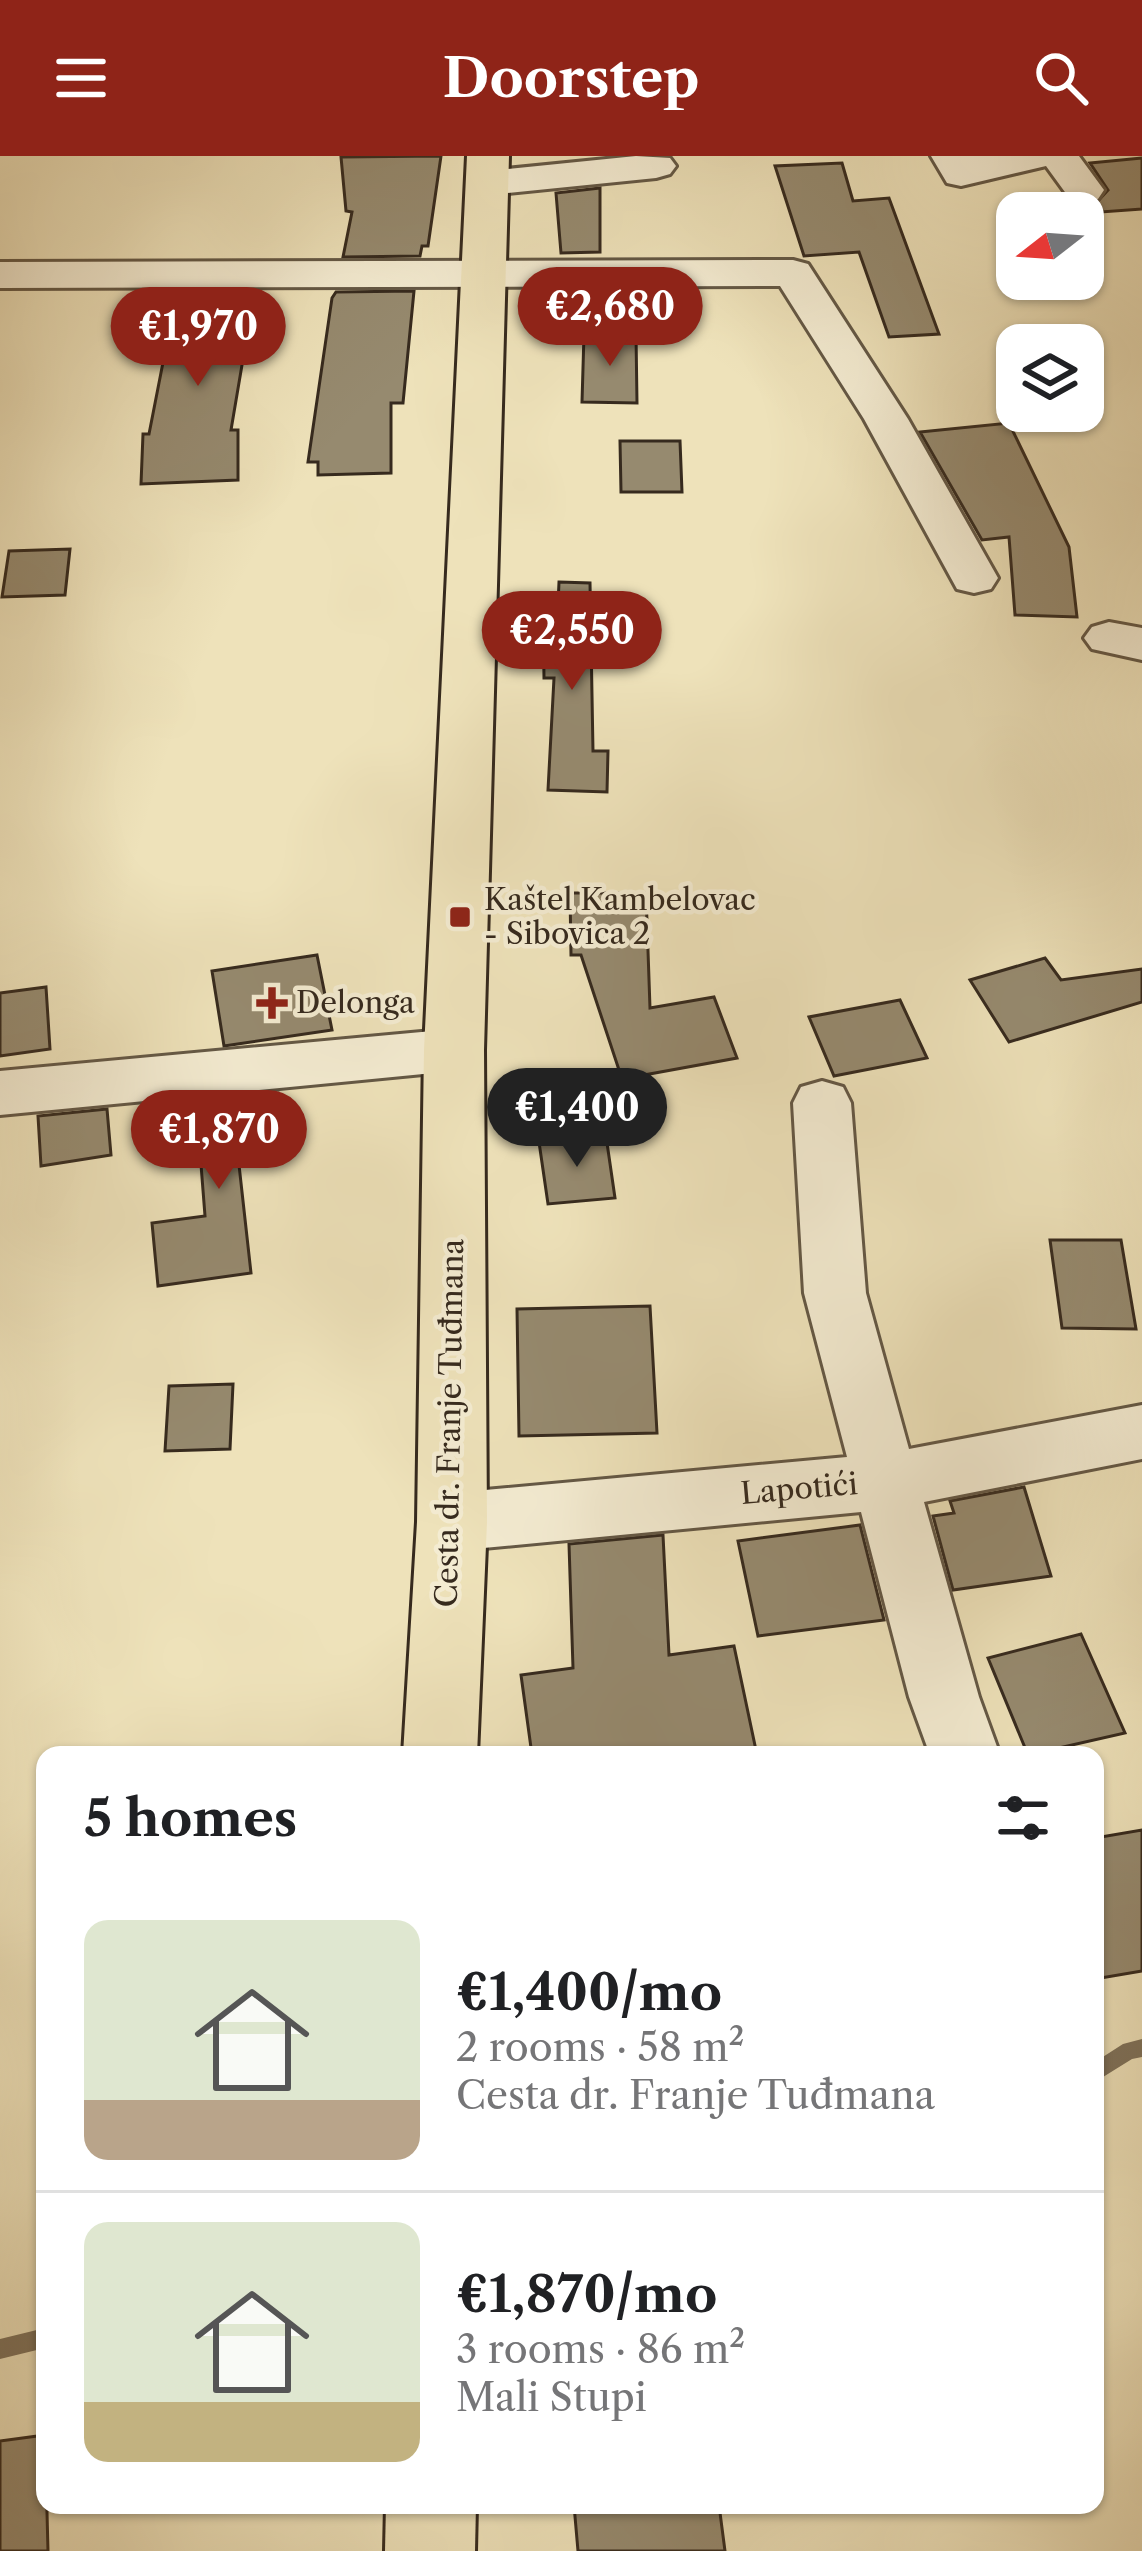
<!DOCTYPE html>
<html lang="en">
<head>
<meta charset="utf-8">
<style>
  :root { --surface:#fff; --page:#f6f6f6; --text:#202124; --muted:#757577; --line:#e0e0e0; --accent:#8f2418 }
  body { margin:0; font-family:"Libre Caslon Text",serif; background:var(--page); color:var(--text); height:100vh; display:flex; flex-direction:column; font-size:45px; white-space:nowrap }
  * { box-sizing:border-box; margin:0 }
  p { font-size:39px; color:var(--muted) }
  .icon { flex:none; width:66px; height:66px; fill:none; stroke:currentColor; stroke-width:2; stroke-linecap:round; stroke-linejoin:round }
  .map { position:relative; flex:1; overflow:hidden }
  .panel { position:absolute; left:36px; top:1590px; width:1068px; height:768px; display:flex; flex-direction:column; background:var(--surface); border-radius:24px; box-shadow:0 3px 9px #0004 }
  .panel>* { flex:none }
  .needle { width:78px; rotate:253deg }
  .controls { position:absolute; left:996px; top:36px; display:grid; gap:24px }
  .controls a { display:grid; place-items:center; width:108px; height:108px; border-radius:24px; background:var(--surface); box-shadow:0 3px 9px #0004; font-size:60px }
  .price { position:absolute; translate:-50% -102px; padding:0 27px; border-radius:42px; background:var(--accent); color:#fff; font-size:39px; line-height:78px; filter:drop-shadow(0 3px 6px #0008) }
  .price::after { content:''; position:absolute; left:50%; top:72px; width:36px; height:27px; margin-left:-18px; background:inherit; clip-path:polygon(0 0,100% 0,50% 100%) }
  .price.active { background:#222; color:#fff }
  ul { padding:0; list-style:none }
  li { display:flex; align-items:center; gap:36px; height:300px; padding:0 48px }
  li+li { border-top:3px solid var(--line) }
  li span { display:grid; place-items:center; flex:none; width:336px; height:240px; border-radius:24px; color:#555 }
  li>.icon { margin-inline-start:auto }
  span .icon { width:144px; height:144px; fill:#fffc; stroke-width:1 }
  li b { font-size:51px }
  h2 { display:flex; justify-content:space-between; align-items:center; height:144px; padding:0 48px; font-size:51px }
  header { display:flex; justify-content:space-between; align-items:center; height:156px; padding:0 48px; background:var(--accent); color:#fff; font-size:54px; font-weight:700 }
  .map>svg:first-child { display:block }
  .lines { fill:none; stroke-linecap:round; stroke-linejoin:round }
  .stream { fill:#7f735c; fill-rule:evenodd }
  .building { fill:#968a6f; stroke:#362a1e; stroke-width:3 }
  .minor-casing { stroke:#645845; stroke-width:6 }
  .major-casing { stroke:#362a1e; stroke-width:6 }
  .minor { fill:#f4ecd2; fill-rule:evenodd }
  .major { fill:#eee2ba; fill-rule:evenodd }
  .poi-dot { fill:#8f2418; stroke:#f4ecd2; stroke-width:4.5 }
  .labels { text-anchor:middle; stroke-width:9; stroke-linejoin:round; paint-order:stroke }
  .poi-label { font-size:30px; fill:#362a1e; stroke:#f4ecd2; text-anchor:start }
  .street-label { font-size:30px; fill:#362a1e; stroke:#f4ecd2 }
</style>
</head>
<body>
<header><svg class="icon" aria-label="menu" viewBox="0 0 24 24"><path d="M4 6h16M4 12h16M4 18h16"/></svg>Doorstep<svg class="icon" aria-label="search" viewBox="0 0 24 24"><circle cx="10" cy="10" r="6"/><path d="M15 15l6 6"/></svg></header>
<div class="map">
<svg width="1142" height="2395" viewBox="0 0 1142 2395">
  <rect width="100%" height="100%" fill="#eee2ba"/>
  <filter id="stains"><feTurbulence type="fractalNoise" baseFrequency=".00167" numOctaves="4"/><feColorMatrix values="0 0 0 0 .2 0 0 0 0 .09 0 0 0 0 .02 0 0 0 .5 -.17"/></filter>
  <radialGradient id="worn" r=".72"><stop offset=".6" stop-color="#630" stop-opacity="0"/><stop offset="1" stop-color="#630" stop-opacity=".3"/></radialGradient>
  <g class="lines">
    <!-- stream -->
    <g class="stream">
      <path d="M1142 1883V1901L1132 1903 1095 1926V1906L1123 1888Z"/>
      <path d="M45 2172V2192L0 2203V2183Z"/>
    </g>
  </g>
  <!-- building -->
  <g class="building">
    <path d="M441 0 428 90H422L420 100 343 101 352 56 346 55 341 1Z"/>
    <path d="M1142 2V53L1101 56 1096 47 1108 34 1090 7Z"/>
    <path d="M842 7 853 45 889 42 939 178 889 181 859 96 804 100 775 10Z"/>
    <path d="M600 32V96L561 97 556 37Z"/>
    <path d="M414 135 403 247H391V317L318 319V306H308L332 142 336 136Z"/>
    <path d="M166 137 254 138 231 274H238V324L141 328 143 278H149L167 186H156Z"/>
    <path d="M584 178H636L637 247 582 246Z"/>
    <path d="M1009 267 1069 391 1077 461 1015 459 1009 381 982 384 920 276Z"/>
    <path d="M620 285H680L682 336H621Z"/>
    <path d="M70 393 65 439 2 441 9 395Z"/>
    <path d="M559 426 590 427 593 595H608L607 636 548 634 554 522H544L543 449H558Z"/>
    <path d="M570 737H646L650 852 714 841 737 902 622 923 581 799H571Z"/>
    <path d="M317 799 332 874 224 890 212 815Z"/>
    <path d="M1045 802 1061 824 1142 813V846L1009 886 970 824Z"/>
    <path d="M46 831 50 893 0 900V837Z"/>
    <path d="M900 844 927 902 834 920 809 861Z"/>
    <path d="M278 937 284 994 238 1000 251 1117 158 1130 152 1067 205 1060 196 944Z"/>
    <path d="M107 953 111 999 41 1010 38 960Z"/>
    <path d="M606 980 615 1042 548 1048 539 986Z"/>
    <path d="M1050 1084H1121L1136 1173 1062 1172Z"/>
    <path d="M650 1150 657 1277 519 1280 517 1153Z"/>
    <path d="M233 1228 230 1293 165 1295 169 1230Z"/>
    <path d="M1024 1331 1051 1420 953 1434 933 1360 954 1357 950 1345Z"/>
    <path d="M860 1369 884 1464 758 1480 738 1385Z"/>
    <path d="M663 1379 669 1499 734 1490 757 1599H532L521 1519 573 1512 569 1388Z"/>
    <path d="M1081 1478 1125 1577 1028 1599 988 1502Z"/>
    <path d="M1142 1674V1815L1095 1823V1682Z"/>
    <path d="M45 2279 48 2395H0V2285Z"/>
    <path d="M574 2349H719L725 2395H578Z"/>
  </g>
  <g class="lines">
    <!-- minor casing -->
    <g class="minor-casing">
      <g id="minor">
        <path d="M636 0 670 2 676 10 670 18 656 22 487 39 473 36 467 27 473 18 487 15Z"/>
        <path d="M931 0H1079L1104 34 1098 43H1070L1046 10 961 30 947 27Z"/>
        <path d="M793 104 808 108 908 263 998 422 991 433 974 437 957 433 864 263 780 130 0 132V106Z"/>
        <path d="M1109 466 1142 472V504L1092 493 1084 482 1092 471Z"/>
        <path d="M454 873 474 879 483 894 474 909 454 915 0 959V915Z"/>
        <path d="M822 925 843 931 851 947 866 1137 909 1293 1142 1249V1303L924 1346 979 1541 1000 1599H930L909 1541 861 1356 452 1395 429 1386 419 1366 429 1346 452 1337 847 1301 804 1137 793 947 801 931Z"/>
      </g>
    </g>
    <!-- major casing -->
    <g class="major-casing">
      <g id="major">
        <path d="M467 0H509L484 894 487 1366 477 1599H403L417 1366 424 894Z"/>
        <path d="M386 2349H476L475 2395H385Z"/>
      </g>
    </g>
    <!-- minor -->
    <use href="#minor" class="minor"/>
    <!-- major -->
    <use href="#major" class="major"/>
  </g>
  <!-- markers -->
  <g class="poi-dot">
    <rect x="448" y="749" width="24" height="24" rx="6"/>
    <path d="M266 829h12v12h12v12h-12v12h-12v-12h-12v-12h12z"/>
  </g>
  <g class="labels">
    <!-- poi labels -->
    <g class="poi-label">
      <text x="484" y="754">Kaštel Kambelovac<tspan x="484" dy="34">- Sibovica 2</tspan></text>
      <text x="296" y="857">Delonga</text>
    </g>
    <!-- street labels -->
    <g class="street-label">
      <text transform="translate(450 1267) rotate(-89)" y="10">Cesta dr. Franje Tuđmana</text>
      <text transform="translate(799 1333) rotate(-5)" y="10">Lapotići</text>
    </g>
  </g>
  <rect width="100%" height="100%" filter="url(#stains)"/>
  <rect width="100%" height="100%" fill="url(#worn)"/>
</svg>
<div class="controls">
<a><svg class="needle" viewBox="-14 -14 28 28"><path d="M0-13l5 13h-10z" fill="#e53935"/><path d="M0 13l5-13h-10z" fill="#757577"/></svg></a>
<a><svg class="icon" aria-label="layers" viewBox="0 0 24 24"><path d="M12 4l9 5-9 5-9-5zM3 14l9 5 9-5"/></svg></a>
</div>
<b class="price" style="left:610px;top:213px">€2,680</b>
<b class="price" style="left:198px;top:233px">€1,970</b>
<b class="price" style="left:572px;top:537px">€2,550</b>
<b class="price active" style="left:577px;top:1014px">€1,400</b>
<b class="price" style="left:219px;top:1036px">€1,870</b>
<section class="panel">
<h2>5 homes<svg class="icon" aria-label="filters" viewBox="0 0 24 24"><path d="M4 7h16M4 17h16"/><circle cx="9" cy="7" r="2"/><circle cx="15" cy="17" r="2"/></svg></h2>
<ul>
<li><span style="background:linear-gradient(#dfe7d0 75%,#b9a48a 0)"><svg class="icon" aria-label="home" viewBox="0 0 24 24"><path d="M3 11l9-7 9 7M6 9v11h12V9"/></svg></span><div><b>€1,400/mo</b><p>2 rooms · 58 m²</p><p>Cesta dr. Franje Tuđmana</p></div></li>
<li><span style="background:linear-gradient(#dfe7d0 75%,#c2b280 0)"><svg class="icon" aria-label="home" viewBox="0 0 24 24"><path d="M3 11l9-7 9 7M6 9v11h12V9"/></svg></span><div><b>€1,870/mo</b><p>3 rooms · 86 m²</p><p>Mali Stupi</p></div></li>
</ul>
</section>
</div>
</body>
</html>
